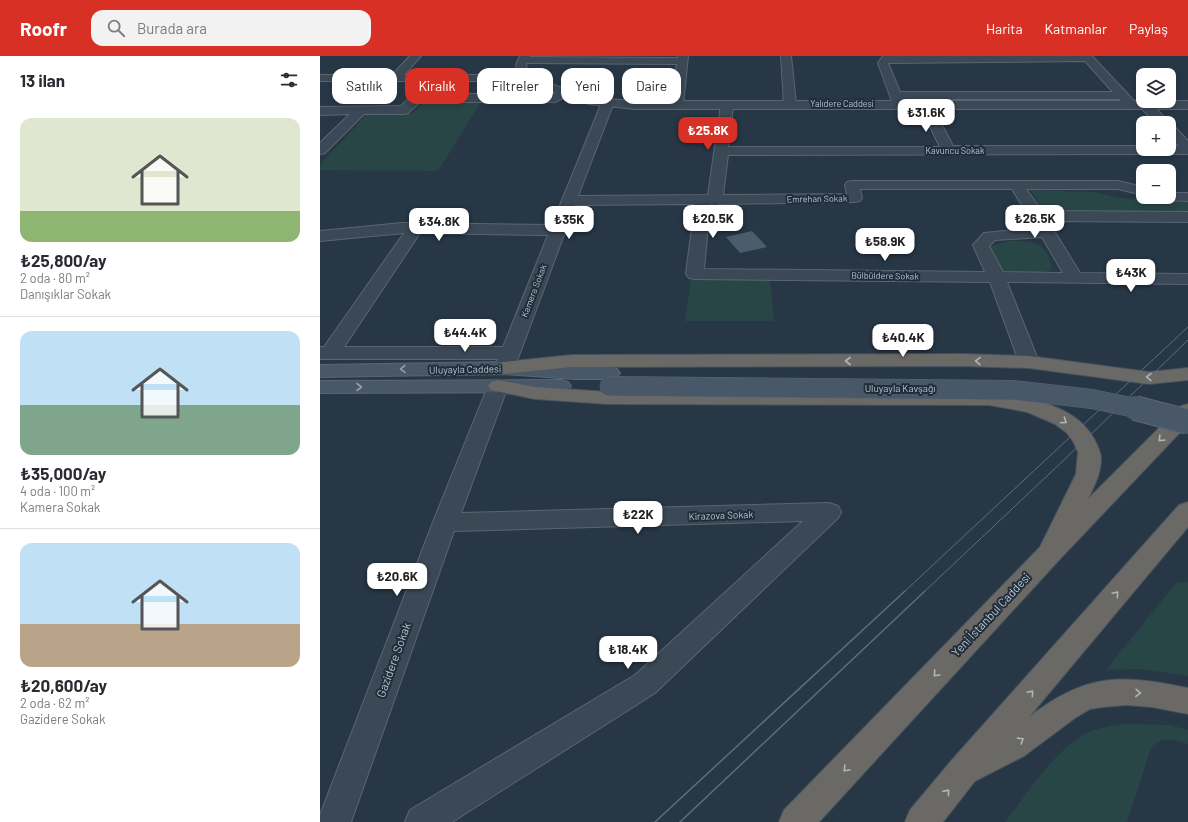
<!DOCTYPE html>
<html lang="tr">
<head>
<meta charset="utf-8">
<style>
  :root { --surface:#fff; --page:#f2f2f3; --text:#2b2b33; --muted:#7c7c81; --line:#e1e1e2; --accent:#d93025 }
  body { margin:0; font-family:Barlow,sans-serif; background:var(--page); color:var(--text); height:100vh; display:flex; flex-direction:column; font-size:15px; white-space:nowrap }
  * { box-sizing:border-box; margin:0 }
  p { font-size:13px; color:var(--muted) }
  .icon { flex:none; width:22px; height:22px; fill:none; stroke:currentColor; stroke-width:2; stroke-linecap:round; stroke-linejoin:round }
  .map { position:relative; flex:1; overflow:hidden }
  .side { display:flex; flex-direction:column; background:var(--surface); width:320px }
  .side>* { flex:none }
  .banner { position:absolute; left:12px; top:12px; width:380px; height:36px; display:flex; gap:8px }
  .fabs { position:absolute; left:816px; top:12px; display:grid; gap:8px }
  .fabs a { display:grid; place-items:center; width:40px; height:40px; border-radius:8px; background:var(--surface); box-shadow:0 2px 6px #0003; font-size:20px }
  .price { position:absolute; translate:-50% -34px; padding:0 9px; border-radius:8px; background:#fff; color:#222; font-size:13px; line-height:26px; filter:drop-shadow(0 1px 2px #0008) }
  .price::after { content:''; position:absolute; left:50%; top:24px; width:12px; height:9px; margin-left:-6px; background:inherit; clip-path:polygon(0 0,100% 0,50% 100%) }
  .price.selected { background:var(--accent); color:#fff }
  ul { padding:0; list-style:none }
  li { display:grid; align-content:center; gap:8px; height:212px; padding:0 20px }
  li+li { border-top:1px solid var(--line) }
  li span { display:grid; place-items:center; height:124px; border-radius:12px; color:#555 }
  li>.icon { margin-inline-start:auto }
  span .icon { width:72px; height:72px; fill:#fffc; stroke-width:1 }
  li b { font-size:17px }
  h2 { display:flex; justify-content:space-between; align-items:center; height:48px; padding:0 20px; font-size:17px }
  .pill { padding:0 14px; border-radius:12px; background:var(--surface); box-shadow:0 2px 6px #0003; font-size:14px; line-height:36px }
  .pill.selected { background:var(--accent); color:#fff }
  header { display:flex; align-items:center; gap:24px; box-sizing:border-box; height:56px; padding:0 20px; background:var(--accent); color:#fff }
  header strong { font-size:19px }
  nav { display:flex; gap:22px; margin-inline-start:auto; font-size:14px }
  .search { width:280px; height:36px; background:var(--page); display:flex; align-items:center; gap:10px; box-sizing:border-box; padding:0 14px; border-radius:12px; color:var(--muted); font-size:15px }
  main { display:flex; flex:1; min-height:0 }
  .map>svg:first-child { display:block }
  .green { fill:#294646 }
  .building { fill:#4a5d6c }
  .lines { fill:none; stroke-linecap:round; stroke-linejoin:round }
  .minor-casing { stroke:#5a6672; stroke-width:2 }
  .tertiary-casing { stroke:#5a6672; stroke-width:2 }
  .secondary-casing { stroke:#5a6672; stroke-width:2 }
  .trunk-casing { stroke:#46535f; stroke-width:2 }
  .minor { fill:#3b4855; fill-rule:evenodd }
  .tertiary { fill:#3b4855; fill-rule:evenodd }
  .secondary { fill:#495868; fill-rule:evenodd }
  .trunk { fill:#6a6966; fill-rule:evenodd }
  .tram-far1 { stroke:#5d6d7c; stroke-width:1 }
  .tram { stroke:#5d6d7c; stroke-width:1.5 }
  .secondary-bridge-far1-casing { stroke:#5a6672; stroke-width:20; stroke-linecap:butt }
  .secondary-bridge-casing { stroke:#5a6672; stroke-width:26; stroke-linecap:butt }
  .secondary-bridge-far1 { stroke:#495868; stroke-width:19 }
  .secondary-bridge { stroke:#495868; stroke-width:24 }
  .oneway { stroke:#adb6be }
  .oneway2 { stroke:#929eaa }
  .labels { text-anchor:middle; stroke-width:4; stroke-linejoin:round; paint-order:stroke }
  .far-street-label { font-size:9px; fill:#b9c3ce; stroke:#202d3a }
  .street-label { font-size:10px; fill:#b9c3ce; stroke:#202d3a }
  .near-street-label { font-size:12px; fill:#b9c3ce; stroke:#202d3a }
</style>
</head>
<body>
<header>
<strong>Roofr</strong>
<div class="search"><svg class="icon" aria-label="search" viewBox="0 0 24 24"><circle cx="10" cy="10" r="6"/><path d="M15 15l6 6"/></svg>Burada ara</div>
<nav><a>Harita</a><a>Katmanlar</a><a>Paylaş</a></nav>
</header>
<main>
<section class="side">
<h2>13 ilan<svg class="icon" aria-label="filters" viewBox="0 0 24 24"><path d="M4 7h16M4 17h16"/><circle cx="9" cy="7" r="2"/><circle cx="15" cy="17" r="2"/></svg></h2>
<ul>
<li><span style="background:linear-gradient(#dfe7d0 75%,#8fb573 0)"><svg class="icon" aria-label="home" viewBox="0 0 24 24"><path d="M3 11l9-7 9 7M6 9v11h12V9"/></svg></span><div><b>₺25,800/ay</b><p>2 oda · 80 m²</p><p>Danışıklar Sokak</p></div></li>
<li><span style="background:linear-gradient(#bfe0f5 60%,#7fa58c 0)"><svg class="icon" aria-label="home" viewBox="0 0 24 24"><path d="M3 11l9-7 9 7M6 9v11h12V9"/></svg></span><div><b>₺35,000/ay</b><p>4 oda · 100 m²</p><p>Kamera Sokak</p></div></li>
<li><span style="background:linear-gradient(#bfe0f5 65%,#b9a48a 0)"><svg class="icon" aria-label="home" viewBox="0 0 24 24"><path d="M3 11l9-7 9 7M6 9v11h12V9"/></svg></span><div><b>₺20,600/ay</b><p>2 oda · 62 m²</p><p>Gazidere Sokak</p></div></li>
</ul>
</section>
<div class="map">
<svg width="868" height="766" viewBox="0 0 868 766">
  <rect width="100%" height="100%" fill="#273746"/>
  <!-- green -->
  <g class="green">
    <path d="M103 46H161L118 115 0 114V109L47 58H92Z"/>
    <path d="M710 134 772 136 800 142 868 146V156L724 155Z"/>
    <path d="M689 185C713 185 728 186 732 214L715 216 681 215 670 190Z"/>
    <path d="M371 223H450L454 265H365Z"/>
    <path d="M868 526V620L822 613 786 614 856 527Z"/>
    <path d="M804 668 850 669 868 674V688C854 684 842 679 831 692L807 766H685C706 739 734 696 763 679 775 672 790 670 804 668Z"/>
  </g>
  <!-- building -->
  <path class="building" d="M432 175 447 191 420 197 406 181Z"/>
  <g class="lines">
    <!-- minor casing -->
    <g class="minor-casing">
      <g id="minor">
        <path d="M90 0H101L84 19H196L203 17 209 20 207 22 197 25H0V19H72Z"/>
        <path d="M358 0H368L363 49 361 52H353L351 49 357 8 203 7 198 4 203 1 357 2Z"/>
        <path d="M461 0H471L476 48 474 51H466L464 48Z"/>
        <path d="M563 0H772L815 46 813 49C806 50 804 48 799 43H583L585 48 583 51H575L573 48 558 7ZM765 5 793 36H580L568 7Z"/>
        <path d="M245 34 249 35 251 37 249 39 235 46H100L88 57 84 58H44L5 97 0 98V87L30 58 0 59V51L81 50 93 39 97 38H233Z"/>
        <path d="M288 42 292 43 294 46 258 140 388 139 401 49 403 46H411L413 49 408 91H620L599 48 601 45H609L611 48 633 90H823V93H849V90H859L849 80V69L854 70 868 85V98L408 99 403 139 527 138 525 129 527 126 532 125H798L823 131V139L798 133H706L722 155 868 156V166L728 165 760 217 868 218V228L687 226 719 306 716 310 709 312 702 310 699 306 670 226 375 223 369 222 366 218 375 148 255 149 200 297 191 316 184 318 177 316 174 312 178 303H0V291H4L84 177 0 185V175L82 167 232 169 282 46 284 43ZM540 133H692L716 172 664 177 653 189 665 216 384 213 390 148 395 149 400 148 535 146 540 145 542 142ZM100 177 228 179 183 291H24ZM722 181 743 217 683 216 669 190 675 184Z"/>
        <path d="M820 45H828L847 64 849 67H836L820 51 818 48Z"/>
        <path d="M849 137H868V145L844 144 842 141H849Z"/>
        <path d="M178 324 185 326 188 330 141 457 509 447 518 450 521 456 518 462 335 637 132 766H85L90 754 315 619 483 465 134 475 31 766H0V759L113 466 168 330 171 326Z"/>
      </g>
    </g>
    <!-- tertiary casing -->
    <g class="tertiary-casing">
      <path id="tertiary" d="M200 0H210L206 9 208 18 249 35 274 42 315 45H868V53H315L269 48 241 39 199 22 196 9Z"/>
    </g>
    <!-- secondary casing -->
    <g class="secondary-casing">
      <g id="secondary">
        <path d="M184 306 255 311H290L297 313 300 317 297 321 290 323H255L184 318 0 321V309Z"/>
        <path d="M241 324 248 326 251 330 248 334 241 336 0 337V325Z"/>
      </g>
    </g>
    <!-- trunk casing -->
    <g class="trunk-casing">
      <g id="trunk">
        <path d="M642 298 709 300 829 316 868 312V324L829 328 709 312 642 310 252 311 184 318 177 316 174 312 177 308 184 306 252 299Z"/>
        <path d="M178 324 215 331 288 336 669 337C707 341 760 348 777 389 779 393 781 398 781 403 781 418 774 430 768 443L861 350 868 348V368L739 504 499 766H459L464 754 720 491 756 418 758 396 753 385 747 377 735 368 707 356 669 349 288 348 215 343 171 334 168 330 171 326Z"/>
        <path d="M868 446V471L709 661C766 617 800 618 868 632V658L832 651 807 649 783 651 770 653 755 662 704 700 655 725 623 766H585L590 754 631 705 859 449Z"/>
      </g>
    </g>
    <!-- minor -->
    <use href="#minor" class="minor"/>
    <!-- tertiary -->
    <use href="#tertiary" class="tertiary"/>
    <!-- secondary -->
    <use href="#secondary" class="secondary"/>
    <!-- trunk -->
    <use href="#trunk" class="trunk"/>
    <!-- tram-far1 -->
    <g class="tram-far1">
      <path d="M584 536 868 271"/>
      <path d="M604 536 764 385 868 284"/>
    </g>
    <!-- tram -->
    <g class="tram">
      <path d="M335 766 585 535"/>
      <path d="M360 766 605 535"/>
    </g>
    <!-- secondary-bridge-far1 casing -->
    <g class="secondary-bridge-far1-casing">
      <path id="secondary-bridge-far1" d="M289 330 694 334 772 343 820 353"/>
    </g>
    <!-- secondary-bridge casing -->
    <g class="secondary-bridge-casing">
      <path id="secondary-bridge" d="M815 352 868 366"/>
    </g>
    <!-- secondary-bridge-far1 -->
    <use href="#secondary-bridge-far1" class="secondary-bridge-far1"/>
    <!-- secondary-bridge -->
    <use href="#secondary-bridge" class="secondary-bridge"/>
  </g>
  <!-- one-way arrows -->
  <defs><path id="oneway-chevron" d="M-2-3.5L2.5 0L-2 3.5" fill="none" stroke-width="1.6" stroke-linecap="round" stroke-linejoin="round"/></defs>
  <g class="oneway">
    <use href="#oneway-chevron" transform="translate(528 305) rotate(180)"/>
    <use href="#oneway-chevron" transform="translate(658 305) rotate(-179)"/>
    <use href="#oneway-chevron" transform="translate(829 321) rotate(-179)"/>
    <use href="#oneway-chevron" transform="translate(744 365) rotate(34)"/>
    <use href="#oneway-chevron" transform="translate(841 383) rotate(134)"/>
    <use href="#oneway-chevron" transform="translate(796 538) rotate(-49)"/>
    <use href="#oneway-chevron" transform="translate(616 618) rotate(133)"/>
    <use href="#oneway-chevron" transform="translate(711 637) rotate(-49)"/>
    <use href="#oneway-chevron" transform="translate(818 637) rotate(2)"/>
    <use href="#oneway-chevron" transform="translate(701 684) rotate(-32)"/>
    <use href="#oneway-chevron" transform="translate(526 713) rotate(133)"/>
    <use href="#oneway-chevron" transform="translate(627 736) rotate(-51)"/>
  </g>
  <g class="oneway2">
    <use href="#oneway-chevron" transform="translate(83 313) rotate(179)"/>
    <use href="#oneway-chevron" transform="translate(39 331)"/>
  </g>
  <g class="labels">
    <!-- far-street labels -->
    <g class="far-street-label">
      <text x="522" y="51">Yalıdere Caddesi</text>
      <text x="635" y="98">Kavuncu Sokak</text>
      <text transform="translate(497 143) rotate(-1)" y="3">Emrehan Sokak</text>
      <text transform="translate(565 220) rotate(1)" y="3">Bülbüldere Sokak</text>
      <text transform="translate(214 235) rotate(-69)" y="3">Kamera Sokak</text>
    </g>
    <!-- street labels -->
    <g class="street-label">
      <text transform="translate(145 313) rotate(-1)" y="4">Uluyayla Caddesi</text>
      <text x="580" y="336">Uluyayla Kavşağı</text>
      <text transform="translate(401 459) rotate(-2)" y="4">Kirazova Sokak</text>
    </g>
    <!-- near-street labels -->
    <g class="near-street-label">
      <text transform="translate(671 559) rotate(-47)" y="4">Yeni İstanbul Caddesi</text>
      <text transform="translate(74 604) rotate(-70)" y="4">Gazidere Sokak</text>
    </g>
  </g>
</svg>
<div class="fabs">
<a><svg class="icon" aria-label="layers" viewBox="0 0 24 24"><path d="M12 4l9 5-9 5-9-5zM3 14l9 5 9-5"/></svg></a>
<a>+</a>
<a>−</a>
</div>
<b class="price" style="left:606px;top:77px">₺31.6K</b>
<b class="price selected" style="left:388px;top:95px">₺25.8K</b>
<b class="price" style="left:393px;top:183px">₺20.5K</b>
<b class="price" style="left:715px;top:183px">₺26.5K</b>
<b class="price" style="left:249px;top:184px">₺35K</b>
<b class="price" style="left:119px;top:186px">₺34.8K</b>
<b class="price" style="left:565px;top:206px">₺58.9K</b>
<b class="price" style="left:811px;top:237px">₺43K</b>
<b class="price" style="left:145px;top:297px">₺44.4K</b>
<b class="price" style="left:583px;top:302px">₺40.4K</b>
<b class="price" style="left:318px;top:479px">₺22K</b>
<b class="price" style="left:77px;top:541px">₺20.6K</b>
<b class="price" style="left:308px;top:614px">₺18.4K</b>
<div class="banner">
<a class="pill">Satılık</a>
<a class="pill selected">Kiralık</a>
<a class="pill">Filtreler</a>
<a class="pill">Yeni</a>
<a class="pill">Daire</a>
</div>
</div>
</main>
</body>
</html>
